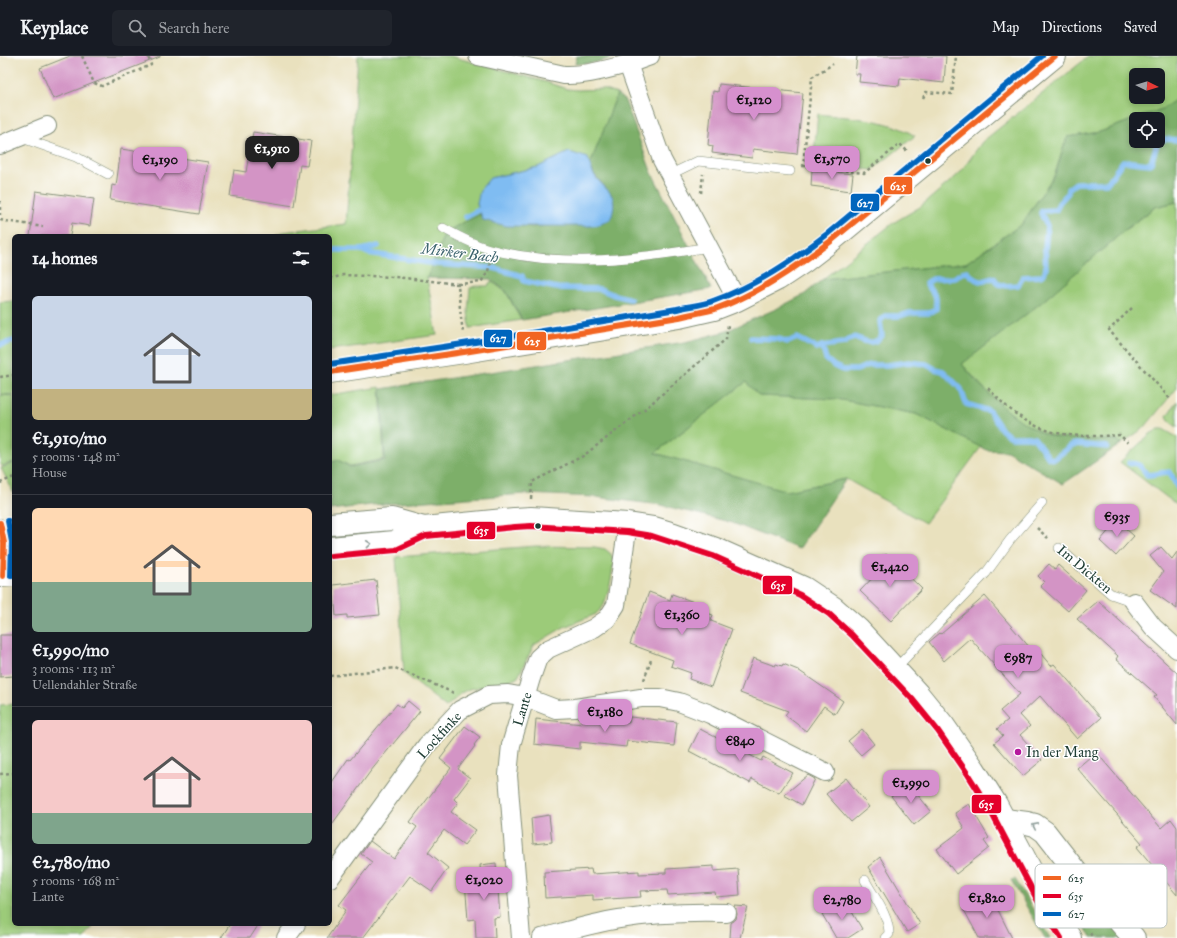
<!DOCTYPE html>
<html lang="en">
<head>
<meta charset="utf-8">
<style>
  :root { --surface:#171b24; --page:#20242c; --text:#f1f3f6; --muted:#9ea1a6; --line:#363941; --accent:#d690ce }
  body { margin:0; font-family:"IM FELL Great Primer",serif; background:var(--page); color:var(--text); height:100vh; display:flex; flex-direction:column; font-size:15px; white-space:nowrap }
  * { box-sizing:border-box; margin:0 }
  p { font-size:13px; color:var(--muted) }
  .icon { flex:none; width:22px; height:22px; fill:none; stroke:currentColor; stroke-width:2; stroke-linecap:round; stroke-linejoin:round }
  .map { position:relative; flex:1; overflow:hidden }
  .drawer { position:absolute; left:12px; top:178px; width:320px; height:692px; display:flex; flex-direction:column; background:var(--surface); border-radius:6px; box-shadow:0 2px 6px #0003 }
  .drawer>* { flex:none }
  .needle { width:26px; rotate:95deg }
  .controls { position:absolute; left:1129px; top:12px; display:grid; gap:8px }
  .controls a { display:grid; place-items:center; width:36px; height:36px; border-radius:6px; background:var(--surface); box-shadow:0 2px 6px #0003; font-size:20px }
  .price { position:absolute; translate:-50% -34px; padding:0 9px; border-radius:8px; background:var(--accent); color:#111; font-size:13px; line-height:26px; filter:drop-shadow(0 1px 2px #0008) }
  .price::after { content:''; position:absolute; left:50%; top:24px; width:12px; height:9px; margin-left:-6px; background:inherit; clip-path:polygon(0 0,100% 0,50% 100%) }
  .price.on { background:#222; color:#fff }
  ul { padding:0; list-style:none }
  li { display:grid; align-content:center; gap:8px; height:212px; padding:0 20px }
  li+li { border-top:1px solid var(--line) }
  li span { display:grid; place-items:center; height:124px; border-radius:6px; color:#555 }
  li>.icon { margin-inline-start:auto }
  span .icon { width:72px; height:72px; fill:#fffc; stroke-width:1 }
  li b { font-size:17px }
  h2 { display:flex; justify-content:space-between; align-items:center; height:48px; padding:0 20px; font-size:17px }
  header { display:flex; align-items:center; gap:24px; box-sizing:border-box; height:56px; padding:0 20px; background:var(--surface); border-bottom:1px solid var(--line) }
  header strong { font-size:19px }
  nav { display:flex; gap:22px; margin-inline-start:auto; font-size:14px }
  .search { width:280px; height:36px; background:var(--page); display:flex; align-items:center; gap:10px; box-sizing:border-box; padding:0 14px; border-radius:6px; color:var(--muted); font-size:15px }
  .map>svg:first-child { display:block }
  .green { fill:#9ccb79; stroke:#5e8456; fill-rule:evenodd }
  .forest { fill:#7daf69; stroke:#4e764e; fill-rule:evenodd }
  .water { fill:#7fbcf2; stroke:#4f7c93 }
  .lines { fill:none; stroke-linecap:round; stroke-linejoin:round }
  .stream { stroke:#7fbcf2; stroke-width:5.5 }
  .building { fill:#d394c5 }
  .lane-casing { stroke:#848f79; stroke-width:10 }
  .street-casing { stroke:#848f79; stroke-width:20 }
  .secondary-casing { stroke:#848f79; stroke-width:24 }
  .path { stroke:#848f79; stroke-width:2.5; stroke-dasharray:3 3; stroke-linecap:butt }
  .lane { stroke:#fff; stroke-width:9 }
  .street { stroke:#fff; stroke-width:18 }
  .secondary { stroke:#fff; stroke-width:22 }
  .bus-1-casing { stroke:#fff; stroke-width:9 }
  .bus-2-casing { stroke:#fff; stroke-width:9 }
  .bus-3-casing { stroke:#fff; stroke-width:9 }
  .bus-1 { stroke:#f26522; stroke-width:6 }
  .bus-2 { stroke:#e4002b; stroke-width:6 }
  .bus-3 { stroke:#0065bd; stroke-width:6 }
  .oneway { stroke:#8f9e9a }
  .bus-dot { fill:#1f3d34; stroke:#fff; stroke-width:1.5 }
  .poi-dot { fill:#b5179e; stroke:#fff; stroke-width:1.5 }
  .labels { text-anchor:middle; stroke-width:3; stroke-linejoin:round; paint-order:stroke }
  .street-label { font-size:14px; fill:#1f3d34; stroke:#fff }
  .poi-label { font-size:14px; fill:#1f3d34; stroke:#fff; text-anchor:start }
  .water-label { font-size:15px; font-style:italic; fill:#3c636d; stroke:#fff }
  .key { fill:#fff; stroke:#bcc5c2; stroke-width:1 }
  .key-label { font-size:11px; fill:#1f3d34 }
  .line-badge { stroke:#fff; stroke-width:1.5 }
  .badge-label { font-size:11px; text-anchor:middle; font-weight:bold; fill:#fff }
</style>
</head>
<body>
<header>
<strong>Keyplace</strong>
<div class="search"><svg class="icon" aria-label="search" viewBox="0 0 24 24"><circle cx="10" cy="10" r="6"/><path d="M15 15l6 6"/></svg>Search here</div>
<nav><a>Map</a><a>Directions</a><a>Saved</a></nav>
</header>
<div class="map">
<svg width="1177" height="882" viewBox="0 0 1177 882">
  <rect width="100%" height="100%" fill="#fff"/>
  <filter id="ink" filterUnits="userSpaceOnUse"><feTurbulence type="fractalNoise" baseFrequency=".025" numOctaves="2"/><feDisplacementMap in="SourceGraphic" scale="8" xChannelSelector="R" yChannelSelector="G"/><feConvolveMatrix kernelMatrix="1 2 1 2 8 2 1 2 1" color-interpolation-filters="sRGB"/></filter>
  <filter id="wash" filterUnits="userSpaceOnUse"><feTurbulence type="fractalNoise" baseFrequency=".012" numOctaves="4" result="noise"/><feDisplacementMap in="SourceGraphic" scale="16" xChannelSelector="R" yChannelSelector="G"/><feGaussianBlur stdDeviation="0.9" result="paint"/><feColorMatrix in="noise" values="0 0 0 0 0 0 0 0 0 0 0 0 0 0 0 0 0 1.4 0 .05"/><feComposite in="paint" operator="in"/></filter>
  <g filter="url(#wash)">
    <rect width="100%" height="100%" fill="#e9e1be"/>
    <!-- green -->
    <g class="green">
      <path d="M358 0H450L546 26 567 33 578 34 603 33 617 38 590 109 588 102 569 96 538 111 490 122 477 148 480 158 445 177 427 222 437 279 330 294V180H275L284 176 346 168Z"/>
      <path d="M1089 0H1177V43L1162 53 1100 76 1067 81 1055 118 1022 168 966 207 823 223 893 167 920 151 960 117 982 86ZM1136 19H1158V41H1136Z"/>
      <path d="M818 58C851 62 887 62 915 80L872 114 813 108Z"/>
      <path d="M1177 146V332L1144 372 1121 388 1118 384C1098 383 1075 385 1056 381 1019 373 986 335 962 308L1042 246 1125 174 1155 151Z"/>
      <path d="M491 225 506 236 521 264 470 272 468 256 470 232 475 230H488Z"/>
      <path d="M14 245V339L0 338V246Z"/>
      <path d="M746 326 759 340 837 343 916 358 981 391 925 467 846 423 787 435 655 397Z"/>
      <path d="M380 331 384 403 350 410 338 404 330 407V339Z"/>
      <path d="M0 339 14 340V406L2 410 0 408Z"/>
      <path d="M1177 345V371L1170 366 1167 360Z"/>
      <path d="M1159 373H1163L1177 381V449L1120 406 1150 378Z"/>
      <path d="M14 407V438L1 412Z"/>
      <path d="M398 473 401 475 330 483V478Z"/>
      <path d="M536 490 595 491 605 493 611 498 614 506 610 529 604 549 596 558 564 571 534 589 518 621 515 623 470 633 462 637 446 651 404 617 396 501Z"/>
      <path d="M14 648V868H95L84 882H0V649Z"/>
    </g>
    <!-- forest -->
    <g class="forest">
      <path d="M577 0H612L613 2 593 7 575 8Z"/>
      <path d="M617 38 625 45 651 115 711 233 522 264 506 235 490 223 427 222 445 176 480 158 483 164 532 171 557 169 612 139 594 118 590 109Z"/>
      <path d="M1177 43V146L1155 151 1125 174 1042 246 962 308C982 333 1024 376 1057 381 1077 384 1098 383 1118 384L1121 388 1063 428 1007 395 986 394 916 358 837 343 759 340 746 326 655 397 787 435 846 423 799 493 730 466 661 449 595 441 525 438 371 449 330 454V407L338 404 350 411 385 404 381 333 685 286 724 276 778 252 805 238 823 223 966 207 1022 168 1055 118 1067 81 1100 76 1162 53ZM1136 63H1158V85H1136Z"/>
      <path d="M1051 810 1071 824 1125 882H1091Z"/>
      <path d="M1015 823 1050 882H1045L1011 824Z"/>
    </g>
    <!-- water -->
    <path class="water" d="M569 96 588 102C589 107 591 112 593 117 605 137 620 134 611 163L599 169 591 170H507L483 164 477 148 480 134 490 122 538 111Z"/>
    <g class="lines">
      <!-- stream -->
      <g class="stream">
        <path d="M466 161 479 154"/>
        <path d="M330 194H362L368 197 436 208 494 212 522 220 524 225 557 232 600 233 614 239 623 241 630 243"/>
        <path d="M362 194 378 190"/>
        <path d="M751 282 778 283 788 286 797 282 817 292 822 290 826 303 834 310 843 314H857L869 309H887L909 306 926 308 935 313 943 315 961 333 966 348 989 355 1002 374 1008 379 1012 381H1029L1034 382 1049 402 1054 403 1072 389 1076 388 1107 391"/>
        <path d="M0 289 14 285"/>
        <path d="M822 290 844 287 854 281C866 285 872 291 882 280L880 265 885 260H900L909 257H929L936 253V241L926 227 933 223 954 222 966 215C971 219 977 227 984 225 988 224 990 222 994 222L998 228 1007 230 1018 229 1023 221 1040 220 1044 218 1046 212 1045 193 1047 170 1041 157 1042 155 1056 154 1059 147 1068 137V133L1076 127H1106L1108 126 1123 105 1149 108 1151 107 1158 85 1165 83 1177 84"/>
        <path d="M1129 407C1139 407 1142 411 1147 419 1155 419 1162 416 1170 416L1177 431"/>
      </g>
    </g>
    <g id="blocks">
      <!-- building -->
      <g class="building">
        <path d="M70 0H160V1L53 43 40 12Z"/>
        <path d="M857 0H946L944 27 900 22 899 30 859 26 860 18H855Z"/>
        <path d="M719 28 803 37 797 98 753 93 752 102 712 97 713 90 708 89 713 35 718 36Z"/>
        <path d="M253 76 311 85 307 110 300 109 294 150 230 140 234 114 246 116Z"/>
        <path d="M121 93 208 106 199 158 110 144 112 129 116 130Z"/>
        <path d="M812 114 853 118 851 135 811 130Z"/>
        <path d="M36 135 94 143 90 170 72 167 70 180H30Z"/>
        <path d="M1117 465 1134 480 1116 500 1100 485Z"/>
        <path d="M1161 491 1172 503 1177 496V553L1150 534 1163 516 1150 500Z"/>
        <path d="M886 498 922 533 891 565 860 535 878 516 873 511Z"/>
        <path d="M1049 508 1055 513 1058 509 1086 534 1068 555 1040 530 1044 526 1038 520Z"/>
        <path d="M376 524 380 559 347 562V559L336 560 333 529Z"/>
        <path d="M649 536 670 544 672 538 694 546 692 552 713 559 711 565 732 573 711 631 689 623 691 617 671 610 673 604 630 588Z"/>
        <path d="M985 540 1038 601 1041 598 1051 610 1054 608 1101 662 1077 683 1040 640 1020 659 1030 670 1020 679 1042 704 1023 720 994 687 1003 680 997 673 1008 664 1000 655 1020 638 970 582 944 605 929 586 940 577 941 578Z"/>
        <path d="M1098 545 1177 617V669L1154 641 1157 639 1116 603 1118 600 1077 563Z"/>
        <path d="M0 579H14V620L0 621Z"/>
        <path d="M753 602 775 610 776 608 782 610 783 608 798 614 843 645 835 658 824 650 806 675 785 659 788 655 740 637Z"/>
        <path d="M408 645 420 655 370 716 330 771V729L348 703 350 704 397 648 402 652Z"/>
        <path d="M630 661 677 666 674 690 627 685 626 691 580 686V693L534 688 536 663 582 668 583 662 629 667Z"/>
        <path d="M465 670 480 681 474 689 475 690 458 713 470 722 454 743 458 747 451 756 476 774 464 789 444 774 428 796 448 812 432 835 410 820 363 882H327L346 854 339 849 372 806 361 798 370 785 394 803 417 771 410 766 451 712 440 703Z"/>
        <path d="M700 673 761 705 763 701 793 717 779 737 752 723 750 727 689 695Z"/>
        <path d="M862 673 874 688 861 699 848 685Z"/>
        <path d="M1096 696 1161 772 1171 763 1177 771V839L1137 791 1142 787 1077 712Z"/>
        <path d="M808 719 815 723 802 749 784 739Z"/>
        <path d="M846 722 869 751 851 766 826 738Z"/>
        <path d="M908 727 931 755 914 769 891 740Z"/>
        <path d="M969 748 989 782 984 785 989 792 956 818 937 793 964 772 955 757Z"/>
        <path d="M549 759 552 786 533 788 531 762Z"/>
        <path d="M880 801 920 868 907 876 868 811Z"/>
        <path d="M496 807 500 861 494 862 495 882H476L475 863 468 864 465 825 481 824 480 809Z"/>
        <path d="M714 810V815L738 813 740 839 716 841 715 836 668 839 667 834 640 835 641 841 593 844V839L545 842 544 816 591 813 592 818 639 815V818L666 817V813Z"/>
        <path d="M990 838 1012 882H979L963 852Z"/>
        <path d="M845 844 862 873 848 882H836L822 858Z"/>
        <path d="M735 850 748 851 740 882H730L731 867 736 863 737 858Z"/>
        <path d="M230 868H259L250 882H221Z"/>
      </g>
    </g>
  </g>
  <g filter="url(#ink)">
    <use href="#blocks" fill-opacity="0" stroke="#848f79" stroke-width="1"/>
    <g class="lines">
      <!-- lane casing -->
      <g class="lane-casing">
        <g id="lane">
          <path d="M22 82 76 101 108 118"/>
          <path d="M669 119 698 105 790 115"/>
          <path d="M443 172C459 181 476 190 493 194 565 212 638 203 709 191"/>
          <path d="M0 467C6 484 4 503 3 520"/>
          <path d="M1059 492 1111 538 1134 546"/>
          <path d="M896 612 986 517 1010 484 1042 447"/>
          <path d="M865 824C874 841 889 859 889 878L885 882"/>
        </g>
      </g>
      <!-- street casing -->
      <g class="street-casing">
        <g id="street">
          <path d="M478 0 564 19C586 20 607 13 628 8"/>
          <path d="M650 0 628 8 662 104 737 244"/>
          <path d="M0 89 47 70"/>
          <path d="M1134 546 1153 571 1177 593"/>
          <path d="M330 822 427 689 460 654 489 639 508 638 525 641 556 653 575 652 641 642H660L679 646 710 658 825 716"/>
          <path d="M286 882 296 868"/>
          <path d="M521 882 508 719 511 689 531 622 538 602 548 593 594 572 607 563 616 549 628 468"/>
          <path d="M542 882C567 875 593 867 619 863 655 857 691 856 727 857"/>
        </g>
      </g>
      <!-- secondary casing -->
      <g class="secondary-casing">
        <g id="secondary">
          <path d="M330 316 464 296 679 261 714 253 737 244 778 223 805 205 831 185 1055 0"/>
          <path d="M330 468 392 463 424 472"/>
          <path d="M330 492 395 486 424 472 514 463 531 462 628 468 654 472 674 478 716 493 804 532 834 552 858 573 918 638 944 670 974 713 996 748 1045 841 1070 882"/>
          <path d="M0 494H14"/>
          <path d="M0 520 14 519"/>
          <path d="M1005 764 1027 767 1035 769 1045 776 1084 826 1134 882"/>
        </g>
      </g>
      <!-- path -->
      <g class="path">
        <path d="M82 0 94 27 102 30 151 9 148 0"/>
        <path d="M923 42 926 36 952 38 956 0"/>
        <path d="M802 110H803L812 21 833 8"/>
        <path d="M803 110 864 117 900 88 907 95"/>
        <path d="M701 137 703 118"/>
        <path d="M0 145V159"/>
        <path d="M0 164 43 171"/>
        <path d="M330 223 343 219 395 221 458 228 460 253 463 277"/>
        <path d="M458 228 481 226 488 216 490 206"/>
        <path d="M1132 252 1109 274 1171 344"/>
        <path d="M0 321 14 319"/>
        <path d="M988 332C1030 378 1060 383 1120 379L1128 387"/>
        <path d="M0 427 14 421"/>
        <path d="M531 443 532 426 583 400 646 352 726 283 728 269"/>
        <path d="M1037 472 1050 484"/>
        <path d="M330 620 395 612 454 637"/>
        <path d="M644 624 651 604"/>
        <path d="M0 718 14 717"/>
        <path d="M1090 877 1093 882"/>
      </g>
      <!-- lane -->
      <use href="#lane" class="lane"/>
      <!-- street -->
      <use href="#street" class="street"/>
      <!-- secondary -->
      <use href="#secondary" class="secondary"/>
      <!-- bus-1 casing -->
      <g class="bus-1-casing">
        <g id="bus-1">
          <path d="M330 316 464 296 679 261C691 258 703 256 715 253 758 238 795 212 831 185L1055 0"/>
          <path d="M0 467 4 487 3 520"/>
        </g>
      </g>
      <!-- bus-2 casing -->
      <g class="bus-2-casing">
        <path id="bus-2" d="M331 500 396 494 426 480 515 471 531 470 627 476 652 480 713 500 800 539 829 558 852 579 912 643 938 675 967 717 989 752 1038 845 1061 882"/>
      </g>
      <!-- bus-3 casing -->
      <g class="bus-3-casing">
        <g id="bus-3">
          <path d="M330 308 463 288 677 253C689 250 702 249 713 245 755 230 791 206 826 179L1042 0"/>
          <path d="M8 465 12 486 11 520"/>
        </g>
      </g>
      <!-- bus-1 -->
      <use href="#bus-1" class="bus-1"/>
      <!-- bus-2 -->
      <use href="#bus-2" class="bus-2"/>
      <!-- bus-3 -->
      <use href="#bus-3" class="bus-3"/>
    </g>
    <!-- one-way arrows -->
    <defs><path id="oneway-chevron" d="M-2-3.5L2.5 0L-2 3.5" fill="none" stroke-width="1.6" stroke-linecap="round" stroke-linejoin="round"/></defs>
    <g class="oneway">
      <use href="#oneway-chevron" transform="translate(369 488) rotate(-6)"/>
      <use href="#oneway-chevron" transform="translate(1035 770) rotate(-154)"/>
    </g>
  </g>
  <!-- markers -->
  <g class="bus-dot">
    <circle cx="928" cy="105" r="3.5"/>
    <circle cx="538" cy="470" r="3.5"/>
  </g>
  <circle class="poi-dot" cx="1018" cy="696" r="4"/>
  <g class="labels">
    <!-- street labels -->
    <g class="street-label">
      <text transform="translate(1085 513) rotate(40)" y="5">Im Dickten</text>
      <text transform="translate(522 653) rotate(-73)" y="5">Lante</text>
      <text transform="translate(439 679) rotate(-48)" y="5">Lockfinke</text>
    </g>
    <!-- poi labels -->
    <g class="poi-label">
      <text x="1026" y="701">In der Mang</text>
    </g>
    <!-- water labels -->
    <g class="water-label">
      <text transform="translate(460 197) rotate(7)" y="5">Mirker Bach</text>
    </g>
  </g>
  <!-- legend -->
  <rect x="1035" y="808" width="132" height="64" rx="6" class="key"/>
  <rect x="1043" y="820" width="18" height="4" fill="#f26522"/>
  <rect x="1043" y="838" width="18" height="4" fill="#e4002b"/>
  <rect x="1043" y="856" width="18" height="4" fill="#0065bd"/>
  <g class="key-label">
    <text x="1068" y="826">625</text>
    <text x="1068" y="844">635</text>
    <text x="1068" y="862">627</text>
  </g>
  <g class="line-badge">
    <rect x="883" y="120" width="30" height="19" rx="4" fill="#f26522"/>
    <rect x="850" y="137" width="30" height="19" rx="4" fill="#0065bd"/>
    <rect x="483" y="273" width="30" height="19" rx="4" fill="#0065bd"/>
    <rect x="516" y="275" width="31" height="20" rx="4" fill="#f26522"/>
    <rect x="466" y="465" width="30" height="19" rx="4" fill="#e4002b"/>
    <rect x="762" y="519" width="31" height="20" rx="4" fill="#e4002b"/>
    <rect x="971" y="738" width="31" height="20" rx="4" fill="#e4002b"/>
  </g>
  <g class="badge-label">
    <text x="898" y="134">625</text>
    <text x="865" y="151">627</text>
    <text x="498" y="286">627</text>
    <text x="532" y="289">625</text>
    <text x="481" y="478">635</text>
    <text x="778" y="533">635</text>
    <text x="986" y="752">635</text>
  </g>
</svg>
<div class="controls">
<a><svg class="needle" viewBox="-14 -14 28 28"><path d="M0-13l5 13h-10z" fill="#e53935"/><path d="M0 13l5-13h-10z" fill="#9ea1a6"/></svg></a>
<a><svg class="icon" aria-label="locate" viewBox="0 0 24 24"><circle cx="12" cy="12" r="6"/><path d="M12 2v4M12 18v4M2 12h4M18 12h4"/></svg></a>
</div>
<b class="price" style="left:754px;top:65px">€1,120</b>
<b class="price on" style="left:272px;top:114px">€1,910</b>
<b class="price" style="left:832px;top:124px">€1,570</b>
<b class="price" style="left:160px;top:125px">€1,190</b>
<b class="price" style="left:1117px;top:482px">€935</b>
<b class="price" style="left:890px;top:532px">€1,420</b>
<b class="price" style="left:682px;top:580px">€1,360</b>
<b class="price" style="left:1018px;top:623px">€987</b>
<b class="price" style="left:605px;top:677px">€1,180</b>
<b class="price" style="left:740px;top:706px">€840</b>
<b class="price" style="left:911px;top:748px">€1,990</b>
<b class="price" style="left:484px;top:845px">€1,020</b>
<b class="price" style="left:987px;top:863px">€1,820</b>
<b class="price" style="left:842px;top:865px">€2,780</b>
<section class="drawer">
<h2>14 homes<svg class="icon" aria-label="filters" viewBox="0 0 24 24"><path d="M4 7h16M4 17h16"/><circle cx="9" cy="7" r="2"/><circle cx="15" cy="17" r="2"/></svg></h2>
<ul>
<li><span style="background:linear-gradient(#c9d6e8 75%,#c2b280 0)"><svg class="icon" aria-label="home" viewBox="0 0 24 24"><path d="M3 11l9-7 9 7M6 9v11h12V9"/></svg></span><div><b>€1,910/mo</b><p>5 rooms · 148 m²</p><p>House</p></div></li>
<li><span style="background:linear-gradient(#ffd9b3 60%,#7fa58c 0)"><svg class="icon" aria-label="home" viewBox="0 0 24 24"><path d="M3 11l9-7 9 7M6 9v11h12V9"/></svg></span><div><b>€1,990/mo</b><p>3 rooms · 113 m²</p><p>Uellendahler Straße</p></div></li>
<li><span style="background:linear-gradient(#f6c9c9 75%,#7fa58c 0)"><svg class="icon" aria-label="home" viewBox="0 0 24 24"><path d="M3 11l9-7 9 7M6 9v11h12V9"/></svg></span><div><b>€2,780/mo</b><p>5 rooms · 168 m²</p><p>Lante</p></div></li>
</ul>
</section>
</div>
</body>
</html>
